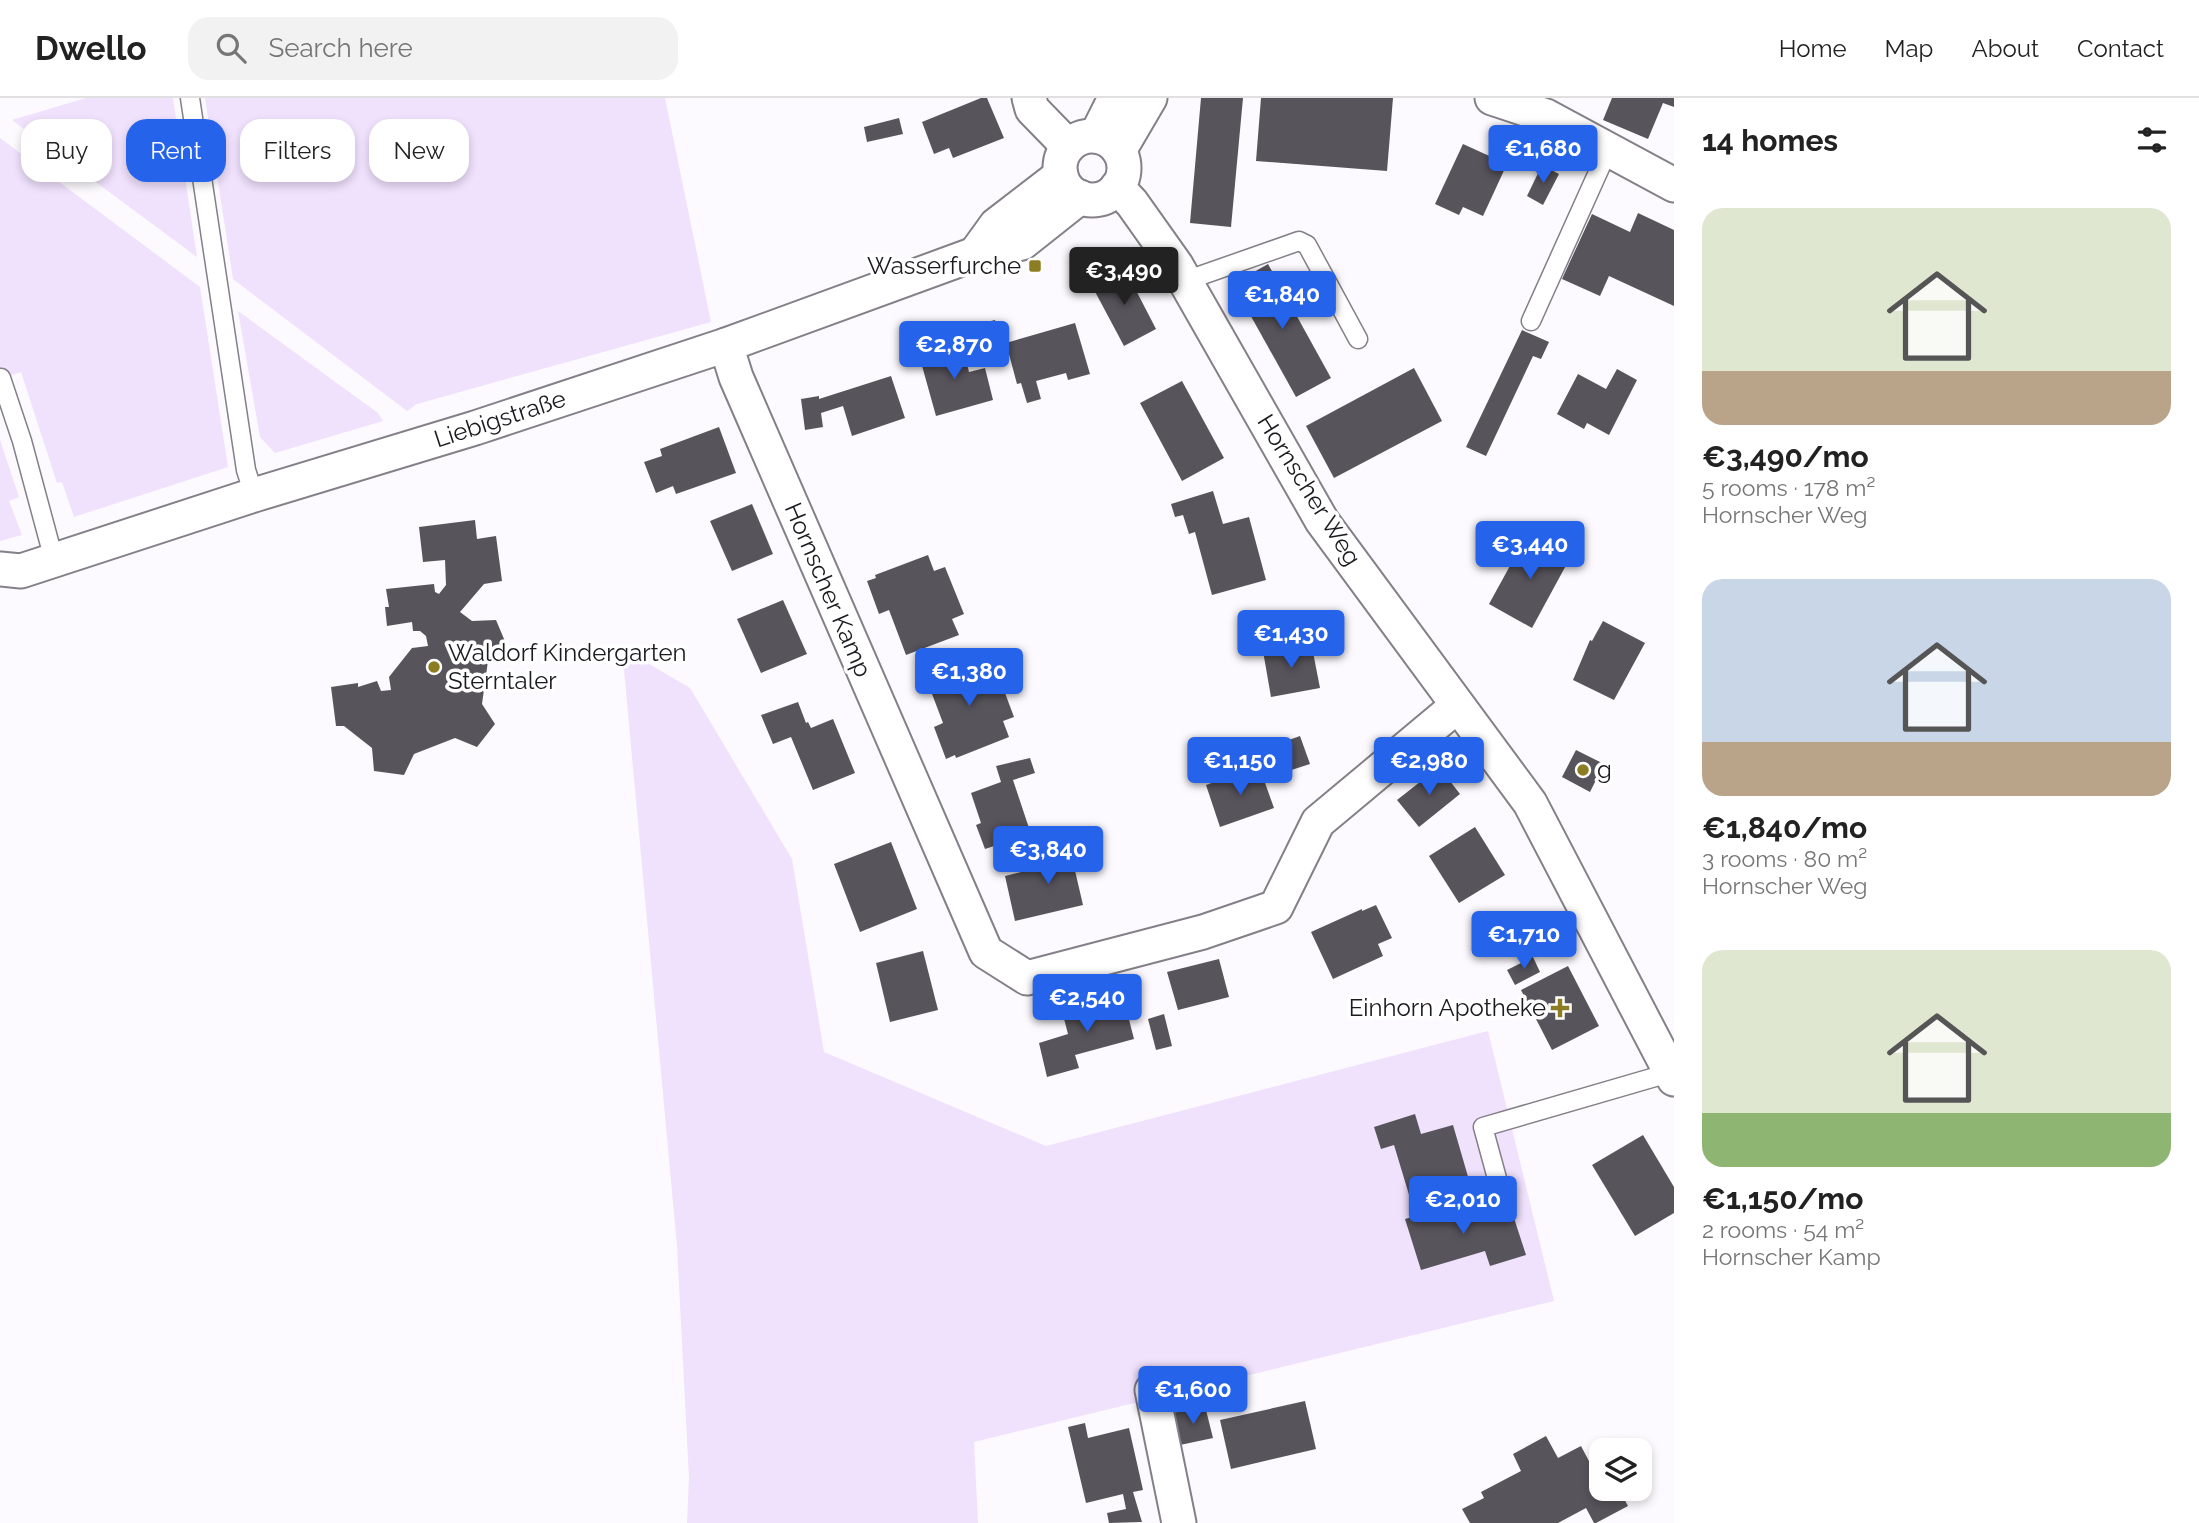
<!DOCTYPE html>
<html lang="en">
<head>
<meta charset="utf-8">
<style>
  :root { --surface:#fff; --page:#f2f2f2; --text:#222; --muted:#767676; --line:#e0e0e0; --accent:#2563eb }
  body { margin:0; font-family:Raleway,sans-serif; background:var(--page); color:var(--text); height:100vh; display:flex; flex-direction:column; font-size:26px; white-space:nowrap }
  * { box-sizing:border-box; margin:0 }
  p { font-size:23px; color:var(--muted) }
  .icon { flex:none; width:38px; height:38px; fill:none; stroke:currentColor; stroke-width:2; stroke-linecap:round; stroke-linejoin:round }
  .map { position:relative; flex:1; overflow:hidden }
  .sheet { display:flex; flex-direction:column; background:var(--surface); width:525px }
  .sheet>* { flex:none }
  .hud { position:absolute; left:21px; top:21px; width:665px; height:63px; display:flex; gap:14px }
  .tools { position:absolute; left:1589px; top:1340px; display:grid; gap:14px }
  .tools a { display:grid; place-items:center; width:63px; height:63px; border-radius:14px; background:var(--surface); box-shadow:0 4px 10px #0003; font-size:35px }
  .price { position:absolute; translate:-50% -60px; padding:0 16px; border-radius:7px; background:var(--accent); color:#fff; font-size:23px; line-height:46px; filter:drop-shadow(0 2px 4px #0008) }
  .price::after { content:''; position:absolute; left:50%; top:42px; width:21px; height:16px; margin-left:-10px; background:inherit; clip-path:polygon(0 0,100% 0,50% 100%) }
  .price.active { background:#222; color:#fff }
  ul { padding:0; list-style:none }
  li { display:grid; align-content:center; gap:14px; height:371px; padding:0 28px }
  li span { display:grid; place-items:center; height:217px; border-radius:21px; color:#555 }
  li>.icon { margin-inline-start:auto }
  span .icon { width:126px; height:126px; fill:#fffc; stroke-width:1 }
  li b { font-size:30px }
  h2 { display:flex; justify-content:space-between; align-items:center; height:84px; padding:0 28px; font-size:30px }
  .tag { padding:0 24px; border-radius:21px; background:var(--surface); box-shadow:0 4px 10px #0003; font-size:24px; line-height:63px }
  .tag.active { background:var(--accent); color:#fff }
  header { display:flex; align-items:center; gap:42px; box-sizing:border-box; height:98px; padding:0 35px; background:var(--surface); border-bottom:2px solid var(--line) }
  header strong { font-size:33px }
  nav { display:flex; gap:38px; margin-inline-start:auto; font-size:24px }
  .search { width:490px; height:63px; background:var(--page); display:flex; align-items:center; gap:18px; box-sizing:border-box; padding:0 24px; border-radius:21px; color:var(--muted); font-size:26px }
  main { display:flex; flex:1; min-height:0 }
  .map>svg:first-child { display:block }
  .green { fill:#f0e1fd }
  .building { fill:#58545c }
  .lines { fill:none; stroke-linecap:round; stroke-linejoin:round }
  .service-casing { stroke:#847f88; stroke-width:21 }
  .minor-casing { stroke:#847f88; stroke-width:37 }
  .service { stroke:#fff; stroke-width:18 }
  .minor { stroke:#fff; stroke-width:33 }
  .poi-dot { fill:#8c7d23; stroke:#fff; stroke-width:2.5 }
  .labels { text-anchor:middle; stroke-width:7; stroke-linejoin:round; paint-order:stroke }
  .poi-label { font-size:24px; fill:#1c1a1e; stroke:#fff; text-anchor:end }
  .street-label { font-size:24px; fill:#1c1a1e; stroke:#fff }
</style>
</head>
<body>
<header>
<strong>Dwello</strong>
<div class="search"><svg class="icon" aria-label="search" viewBox="0 0 24 24"><circle cx="10" cy="10" r="6"/><path d="M15 15l6 6"/></svg>Search here</div>
<nav><a>Home</a><a>Map</a><a>About</a><a>Contact</a></nav>
</header>
<main>
<div class="map">
<svg width="1674" height="1425" viewBox="0 0 1674 1425">
  <rect width="100%" height="100%" fill="#fcfafe"/>
  <!-- green -->
  <g class="green">
    <path d="M86 0H173L197 159 12 22Z"/>
    <path d="M205 0H665L711 224 417 306 407 313 233 181Z"/>
    <path d="M0 40 200 189 228 369 74 419 62 384 57 385 21 274 0 281Z"/>
    <path d="M238 213 378 315 383 323 275 355 260 339Z"/>
    <path d="M0 342 19 399 9 403 22 437 0 443Z"/>
    <path d="M622 550 690 590 792 761 824 954 1046 1048 1488 933 1554 1203 974 1344 978 1425H687L689 1380 677 1148Z"/>
  </g>
  <!-- building -->
  <g class="building">
    <path d="M981 0H987L1004 40 953 60 949 50 934 56 922 24Z"/>
    <path d="M1201 0H1243L1231 129 1190 125Z"/>
    <path d="M1261 0H1393L1387 73 1256 63Z"/>
    <path d="M1612 0H1674V9L1663 5 1648 41 1603 22Z"/>
    <path d="M899 20 903 36 867 44 864 29Z"/>
    <path d="M1463 46 1507 66 1483 118 1463 109 1459 117 1435 106Z"/>
    <path d="M1542 67 1559 76 1543 107 1527 98Z"/>
    <path d="M1638 115 1674 132V208L1609 178 1600 198 1562 181 1592 116 1630 134Z"/>
    <path d="M1268 166 1331 280 1296 299 1233 186Z"/>
    <path d="M1125 171 1156 231 1124 248 1092 188Z"/>
    <path d="M995 222 1002 247 984 251 978 226Z"/>
    <path d="M1075 225 1090 276 1068 282 1066 275 1036 283 1041 301 1027 305 1021 285 1017 286 1006 245Z"/>
    <path d="M1522 232 1549 244 1541 261 1533 258 1486 358 1466 349Z"/>
    <path d="M962 246 969 274 985 270 993 302 936 318 919 257Z"/>
    <path d="M1414 270 1442 323 1334 380 1306 328Z"/>
    <path d="M1617 271 1637 282 1609 337 1587 325 1584 331 1557 316 1578 276 1606 291Z"/>
    <path d="M891 278 905 320 852 338 843 308 821 315 823 329 805 332 801 301 819 298V301Z"/>
    <path d="M1182 283 1224 360 1182 383 1140 305Z"/>
    <path d="M719 329 736 375 676 396 673 388 656 395 644 364 662 358 660 351Z"/>
    <path d="M1213 393 1223 426 1249 419 1266 482 1212 497 1195 434 1189 436 1183 417 1175 419 1171 406Z"/>
    <path d="M752 406 773 456 732 473 710 423Z"/>
    <path d="M475 422 477 441 496 438 502 483 484 486 460 514 472 523 496 522 507 548 488 563 482 606 495 626 477 649 455 640 414 656 404 677 374 673 372 650 344 628H336L331 589 358 585V589L377 583 381 593 391 592 389 579 412 550 428 548 426 538 420 533H413L412 524 387 528 385 509H389L386 491 434 486 435 494 439 496 446 487 445 462 423 464 419 429Z"/>
    <path d="M1527 437 1570 460 1532 530 1489 506Z"/>
    <path d="M928 457 934 473 945 469 964 516 952 521 959 537 906 557 889 512 879 516 867 483 876 480 875 477Z"/>
    <path d="M783 502 807 556 761 575 737 521Z"/>
    <path d="M1603 523 1645 545 1614 602 1573 582 1590 542 1592 543Z"/>
    <path d="M1311 544 1320 590 1271 599 1263 553Z"/>
    <path d="M978 560 984 576 996 571 1014 619 1003 623 1009 639 956 660 955 657 946 661 934 629 943 625 926 580Z"/>
    <path d="M798 604 806 625 808 624 811 630 833 621 855 675 813 692 791 639 773 646 761 617Z"/>
    <path d="M1300 638 1310 666 1282 675 1272 648Z"/>
    <path d="M1576 652 1604 666 1590 694 1562 679Z"/>
    <path d="M1030 660 1035 675 1013 682 1031 736 985 751 976 727 981 725 971 695 1001 684 996 668Z"/>
    <path d="M1259 668 1274 710 1220 729 1206 687Z"/>
    <path d="M1439 669 1460 696 1419 729 1397 702Z"/>
    <path d="M1475 729 1505 777 1459 805 1429 758Z"/>
    <path d="M891 744 917 811 860 834 834 766Z"/>
    <path d="M1084 744 1088 761 1073 764 1083 807 1015 823 1005 778 1058 765 1055 751Z"/>
    <path d="M1376 807 1392 840 1378 846 1383 858 1333 881 1311 834 1362 811V813Z"/>
    <path d="M923 853 938 912 890 924 876 865Z"/>
    <path d="M1533 859 1540 874 1515 887 1507 872Z"/>
    <path d="M1219 861 1229 899 1178 912 1167 874Z"/>
    <path d="M1568 868 1599 928 1552 952 1521 892Z"/>
    <path d="M1123 898 1134 941 1075 957 1079 970 1047 979 1039 945 1068 936 1062 913Z"/>
    <path d="M1164 916 1172 948 1156 952 1148 921Z"/>
    <path d="M1415 1016 1421 1036 1453 1027 1469 1082 1410 1100 1394 1047 1381 1051 1374 1029Z"/>
    <path d="M1643 1037 1674 1089V1115L1635 1138 1592 1067Z"/>
    <path d="M1474 1101 1480 1124 1512 1114 1526 1157 1490 1168 1485 1153 1421 1172 1405 1121Z"/>
    <path d="M1305 1303 1316 1351 1231 1371 1220 1322Z"/>
    <path d="M1205 1308 1213 1340 1180 1347 1173 1315Z"/>
    <path d="M1085 1325 1088 1340 1129 1330 1143 1392 1133 1394 1142 1424 1109 1425 1107 1415 1126 1411 1123 1396 1086 1405 1068 1329Z"/>
    <path d="M1546 1338 1558 1360 1581 1348 1590 1365 1601 1358V1391H1619L1628 1408 1596 1425H1594L1586 1410 1558 1425H1470L1462 1411 1484 1400 1481 1394 1521 1373 1513 1356Z"/>
  </g>
  <g class="lines">
    <!-- service casing -->
    <g class="service-casing">
      <g id="service">
        <path d="M190 0 246 372 254 397"/>
        <path d="M1185 183 1299 143 1307 147 1358 241"/>
        <path d="M1531 223 1608 52"/>
        <path d="M1 280 22 343 54 462"/>
        <path d="M1498 1084 1483 1029 1669 975"/>
      </g>
    </g>
    <!-- minor casing -->
    <g class="minor-casing">
      <g id="minor">
        <path d="M1029 0 1032 11 1068 48"/>
        <path d="M1492 0 1546 18 1674 87"/>
        <path d="M1096 38 1115 0"/>
        <circle cx="1092" cy="70" r="32"/>
        <path d="M1119 53 1150 0"/>
        <path d="M1117 89 1132 105 1176 167 1322 423 1530 705 1674 981"/>
        <path d="M975 156 996 127 1061 77"/>
        <path d="M726 247 736 279 986 854 1027 880 1203 834 1276 809 1318 724 1457 608"/>
        <path d="M0 471 21 473 254 397 475 330 726 247 975 156 1022 145 1080 99"/>
        <path d="M1152 1292 1179 1425"/>
      </g>
    </g>
    <!-- service -->
    <use href="#service" class="service"/>
    <!-- minor -->
    <use href="#minor" class="minor"/>
  </g>
  <!-- markers -->
  <g class="poi-dot">
    <rect x="1028" y="161" width="14" height="14" rx="3.5"/>
    <circle cx="434" cy="569" r="7"/>
    <circle cx="1583" cy="672" r="7"/>
    <path d="M1556.5 899.5h7v7h7v7h-7v7h-7v-7h-7v-7h7z"/>
  </g>
  <g class="labels">
    <!-- poi labels -->
    <g class="poi-label">
      <text x="1021" y="176">Wasserfurche</text>
      <text x="448" y="563" text-anchor="start">Waldorf Kindergarten<tspan x="448" dy="28">Sterntaler</tspan></text>
      <text x="1597" y="680" text-anchor="start">g</text>
      <text x="1546" y="918">Einhorn Apotheke</text>
    </g>
    <!-- street labels -->
    <g class="street-label">
      <text transform="translate(500 321) rotate(-18)" y="8">Liebigstraße</text>
      <text transform="translate(1309 392) rotate(58)" y="8">Hornscher Weg</text>
      <text transform="translate(828 492) rotate(67)" y="8">Hornscher Kamp</text>
    </g>
  </g>
</svg>
<div class="tools">
<a><svg class="icon" aria-label="layers" viewBox="0 0 24 24"><path d="M12 4l9 5-9 5-9-5zM3 14l9 5 9-5"/></svg></a>
</div>
<b class="price" style="left:1543px;top:87px">€1,680</b>
<b class="price active" style="left:1124px;top:209px">€3,490</b>
<b class="price" style="left:1282px;top:233px">€1,840</b>
<b class="price" style="left:954px;top:283px">€2,870</b>
<b class="price" style="left:1530px;top:483px">€3,440</b>
<b class="price" style="left:1291px;top:572px">€1,430</b>
<b class="price" style="left:969px;top:610px">€1,380</b>
<b class="price" style="left:1240px;top:699px">€1,150</b>
<b class="price" style="left:1429px;top:699px">€2,980</b>
<b class="price" style="left:1048px;top:788px">€3,840</b>
<b class="price" style="left:1524px;top:873px">€1,710</b>
<b class="price" style="left:1087px;top:936px">€2,540</b>
<b class="price" style="left:1463px;top:1138px">€2,010</b>
<b class="price" style="left:1193px;top:1328px">€1,600</b>
<div class="hud">
<a class="tag">Buy</a>
<a class="tag active">Rent</a>
<a class="tag">Filters</a>
<a class="tag">New</a>
</div>
</div>
<section class="sheet">
<h2>14 homes<svg class="icon" aria-label="filters" viewBox="0 0 24 24"><path d="M4 7h16M4 17h16"/><circle cx="9" cy="7" r="2"/><circle cx="15" cy="17" r="2"/></svg></h2>
<ul>
<li><span style="background:linear-gradient(#dfe7d0 75%,#b9a48a 0)"><svg class="icon" aria-label="home" viewBox="0 0 24 24"><path d="M3 11l9-7 9 7M6 9v11h12V9"/></svg></span><div><b>€3,490/mo</b><p>5 rooms · 178 m²</p><p>Hornscher Weg</p></div></li>
<li><span style="background:linear-gradient(#c9d6e8 75%,#b9a48a 0)"><svg class="icon" aria-label="home" viewBox="0 0 24 24"><path d="M3 11l9-7 9 7M6 9v11h12V9"/></svg></span><div><b>€1,840/mo</b><p>3 rooms · 80 m²</p><p>Hornscher Weg</p></div></li>
<li><span style="background:linear-gradient(#dfe7d0 75%,#8fb573 0)"><svg class="icon" aria-label="home" viewBox="0 0 24 24"><path d="M3 11l9-7 9 7M6 9v11h12V9"/></svg></span><div><b>€1,150/mo</b><p>2 rooms · 54 m²</p><p>Hornscher Kamp</p></div></li>
</ul>
</section>
</main>
</body>
</html>
